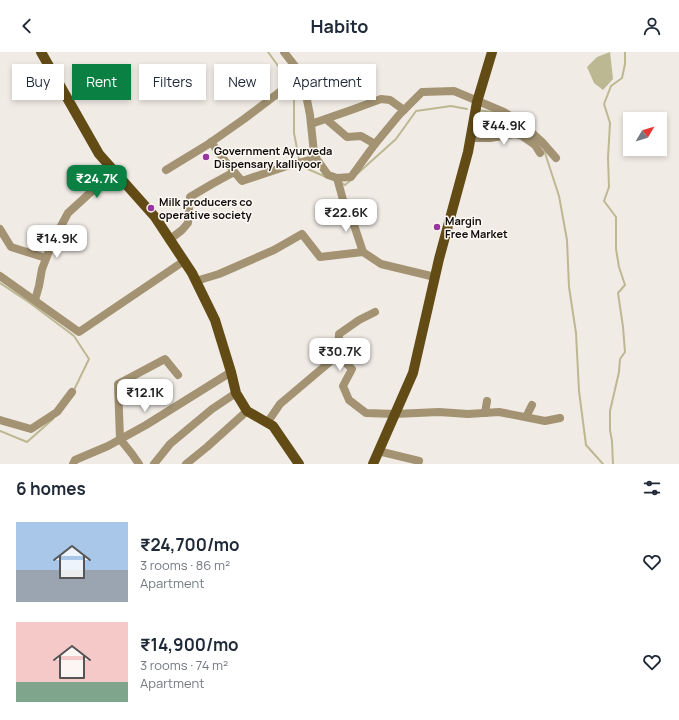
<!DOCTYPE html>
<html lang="en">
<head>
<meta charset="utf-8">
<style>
  :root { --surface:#fff; --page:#f2f2f3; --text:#1f2937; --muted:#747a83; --accent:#0b8043 }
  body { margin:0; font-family:Manrope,sans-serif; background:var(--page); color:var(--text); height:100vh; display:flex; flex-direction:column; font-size:15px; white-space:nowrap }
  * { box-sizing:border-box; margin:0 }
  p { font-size:13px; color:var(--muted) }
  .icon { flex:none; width:22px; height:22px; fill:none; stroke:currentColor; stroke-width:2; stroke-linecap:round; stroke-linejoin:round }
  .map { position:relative; height:412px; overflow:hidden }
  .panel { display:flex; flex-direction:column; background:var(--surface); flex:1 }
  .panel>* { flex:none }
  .guide { position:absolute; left:12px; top:12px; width:400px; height:36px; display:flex; gap:8px }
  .needle { width:26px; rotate:52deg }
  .buttons { position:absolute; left:623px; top:60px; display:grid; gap:8px }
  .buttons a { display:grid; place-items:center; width:44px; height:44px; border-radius:0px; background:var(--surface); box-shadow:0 2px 6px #0003; font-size:20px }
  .price { position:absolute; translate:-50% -34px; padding:0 9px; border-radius:8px; background:#fff; color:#222; font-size:13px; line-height:26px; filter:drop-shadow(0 1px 2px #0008) }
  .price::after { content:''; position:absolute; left:50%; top:24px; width:12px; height:9px; margin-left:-6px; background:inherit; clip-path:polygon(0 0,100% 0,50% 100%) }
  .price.active { background:var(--accent); color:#fff }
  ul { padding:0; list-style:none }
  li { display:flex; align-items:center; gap:12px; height:100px; padding:0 16px }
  li span { display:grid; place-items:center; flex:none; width:112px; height:80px; border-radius:0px; color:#555 }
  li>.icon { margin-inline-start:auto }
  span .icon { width:48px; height:48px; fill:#fffc; stroke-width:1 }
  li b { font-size:17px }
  h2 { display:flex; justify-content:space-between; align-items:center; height:48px; padding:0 16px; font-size:17px }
  .pill { padding:0 14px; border-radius:0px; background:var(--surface); box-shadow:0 2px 6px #0003; font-size:14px; line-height:36px }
  .pill.active { background:var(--accent); color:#fff }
  header { display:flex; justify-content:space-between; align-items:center; height:52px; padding:0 16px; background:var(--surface); font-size:18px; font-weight:700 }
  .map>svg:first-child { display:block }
  .water { fill:#bbb892 }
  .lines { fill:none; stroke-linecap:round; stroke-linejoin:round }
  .stream { stroke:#bbb892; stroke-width:2 }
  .minor { stroke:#a39372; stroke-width:8 }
  .major { stroke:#624b15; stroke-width:10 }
  .poi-dot { fill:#98369d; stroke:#fef8f2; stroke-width:1.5 }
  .labels { text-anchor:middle; stroke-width:3; stroke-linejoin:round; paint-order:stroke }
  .poi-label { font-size:11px; font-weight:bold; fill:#100e0d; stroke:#fef8f2; text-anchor:start }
</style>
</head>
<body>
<header><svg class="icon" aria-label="back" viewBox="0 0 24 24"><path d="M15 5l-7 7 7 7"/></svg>Habito<svg class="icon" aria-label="person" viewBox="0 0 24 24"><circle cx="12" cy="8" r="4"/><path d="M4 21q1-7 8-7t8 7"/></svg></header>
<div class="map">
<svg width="679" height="412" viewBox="0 0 679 412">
  <rect width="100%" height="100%" fill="#f1ebe5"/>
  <!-- water -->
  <path class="water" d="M610 0 613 27 603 38 594 31 587 15 597 5Z"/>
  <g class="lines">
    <!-- stream -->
    <g class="stream">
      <path d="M268 0 289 29"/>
      <path d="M292 33 294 36V81L299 107"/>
      <path d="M478 58 497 61"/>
      <path d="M543 99 545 101 559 144 567 188 569 235 576 281 579 339 586 393 603 412"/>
      <path d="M301 114 326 125"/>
      <path d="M357 122 396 87 416 59 451 54 467 57"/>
      <path d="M341 131 345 133 351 128"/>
      <path d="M0 231 30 251 74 284 89 307 74 338"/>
      <path d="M0 379 27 390 53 367"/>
      <path d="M613 412 612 389 610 378V359L619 320 620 307 625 300 623 275 618 241 625 233 619 215 616 197V165L604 149 609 135 608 106 610 71 604 52 611 34 622 26 625 12V0"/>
    </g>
    <!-- minor -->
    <g class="minor">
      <path d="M284 0 302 23 310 63 314 101 316 106 328 123 337 126 351 125 375 92 399 63 422 40 454 39 504 60 521 71 542 90 556 106"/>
      <path d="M326 67 347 85 361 84 375 92"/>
      <path d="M311 72 354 57 381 47 390 48 404 58"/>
      <path d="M471 86H490L515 82 522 84 535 93 540 101"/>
      <path d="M211 90 225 109 242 129 284 115 316 106"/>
      <path d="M166 118 207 93 244 67 302 23"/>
      <path d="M337 126 345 155 351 164 363 200"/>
      <path d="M0 177 11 195 46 206"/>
      <path d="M169 188 182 178 188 171 190 145 212 132 234 120"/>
      <path d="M0 224 79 280 184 209"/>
      <path d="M196 229 219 222 274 198 302 182 320 205 363 200 381 212 435 225"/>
      <path d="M35 248 39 234 42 217 53 189 68 161 114 119"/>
      <path d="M375 260 359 268 339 282 338 303 352 317 343 334 349 348 366 361 395 362 439 360 468 362 499 360 545 369 560 366"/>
      <path d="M485 361 487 349"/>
      <path d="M526 365 532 353"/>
      <path d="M0 368 31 377 57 360 72 340"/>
      <path d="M267 371 280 352 338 303"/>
      <path d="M378 399 419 409"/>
      <path d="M73 412 75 408 108 394 146 373 231 320"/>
      <path d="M139 412 132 402 120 387 118 332 165 307 178 323"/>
      <path d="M154 412 170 392 212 357 236 341"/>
      <path d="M186 412 207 395 247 359"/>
    </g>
    <!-- major -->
    <g class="major">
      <path d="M41 0 99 102 155 165 192 221 215 268 231 320 236 341 247 359 273 374 299 412"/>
      <path d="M373 412 413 321 439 207 468 100 477 50 492 0"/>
    </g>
  </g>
  <!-- markers -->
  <g class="poi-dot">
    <circle cx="206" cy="105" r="4"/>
    <circle cx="151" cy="156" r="4"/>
    <circle cx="437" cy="175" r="4"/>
  </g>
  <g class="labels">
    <!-- poi labels -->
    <g class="poi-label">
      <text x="214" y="103">Government Ayurveda<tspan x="214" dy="13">Dispensary kalliyoor</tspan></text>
      <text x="159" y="154">Milk producers co<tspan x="159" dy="13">operative society</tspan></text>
      <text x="445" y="173">Margin<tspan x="445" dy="13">Free Market</tspan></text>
    </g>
  </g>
</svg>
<div class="buttons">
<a><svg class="needle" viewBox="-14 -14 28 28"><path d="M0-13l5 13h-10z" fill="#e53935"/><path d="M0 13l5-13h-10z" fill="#747a83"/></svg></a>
</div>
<b class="price" style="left:504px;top:94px">₹44.9K</b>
<b class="price active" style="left:97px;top:147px">₹24.7K</b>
<b class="price" style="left:346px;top:181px">₹22.6K</b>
<b class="price" style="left:57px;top:207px">₹14.9K</b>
<b class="price" style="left:340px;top:320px">₹30.7K</b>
<b class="price" style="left:145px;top:361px">₹12.1K</b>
<div class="guide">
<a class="pill">Buy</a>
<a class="pill active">Rent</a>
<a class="pill">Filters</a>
<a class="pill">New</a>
<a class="pill">Apartment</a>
</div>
</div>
<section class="panel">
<h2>6 homes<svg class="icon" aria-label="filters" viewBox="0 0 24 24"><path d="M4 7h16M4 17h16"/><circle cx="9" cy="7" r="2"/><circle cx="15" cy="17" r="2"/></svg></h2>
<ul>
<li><span style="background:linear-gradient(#a9c7e8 60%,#9aa5b1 0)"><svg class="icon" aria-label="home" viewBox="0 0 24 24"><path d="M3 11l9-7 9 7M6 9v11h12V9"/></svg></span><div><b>₹24,700/mo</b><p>3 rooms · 86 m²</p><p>Apartment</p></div><svg class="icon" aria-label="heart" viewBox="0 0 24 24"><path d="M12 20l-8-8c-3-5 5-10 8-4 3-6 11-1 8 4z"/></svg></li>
<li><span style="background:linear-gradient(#f6c9c9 75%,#7fa58c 0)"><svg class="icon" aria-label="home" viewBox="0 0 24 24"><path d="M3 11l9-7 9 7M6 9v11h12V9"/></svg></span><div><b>₹14,900/mo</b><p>3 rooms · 74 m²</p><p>Apartment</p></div><svg class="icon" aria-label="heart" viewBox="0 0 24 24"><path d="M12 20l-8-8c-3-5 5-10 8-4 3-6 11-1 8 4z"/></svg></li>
</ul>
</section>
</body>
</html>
